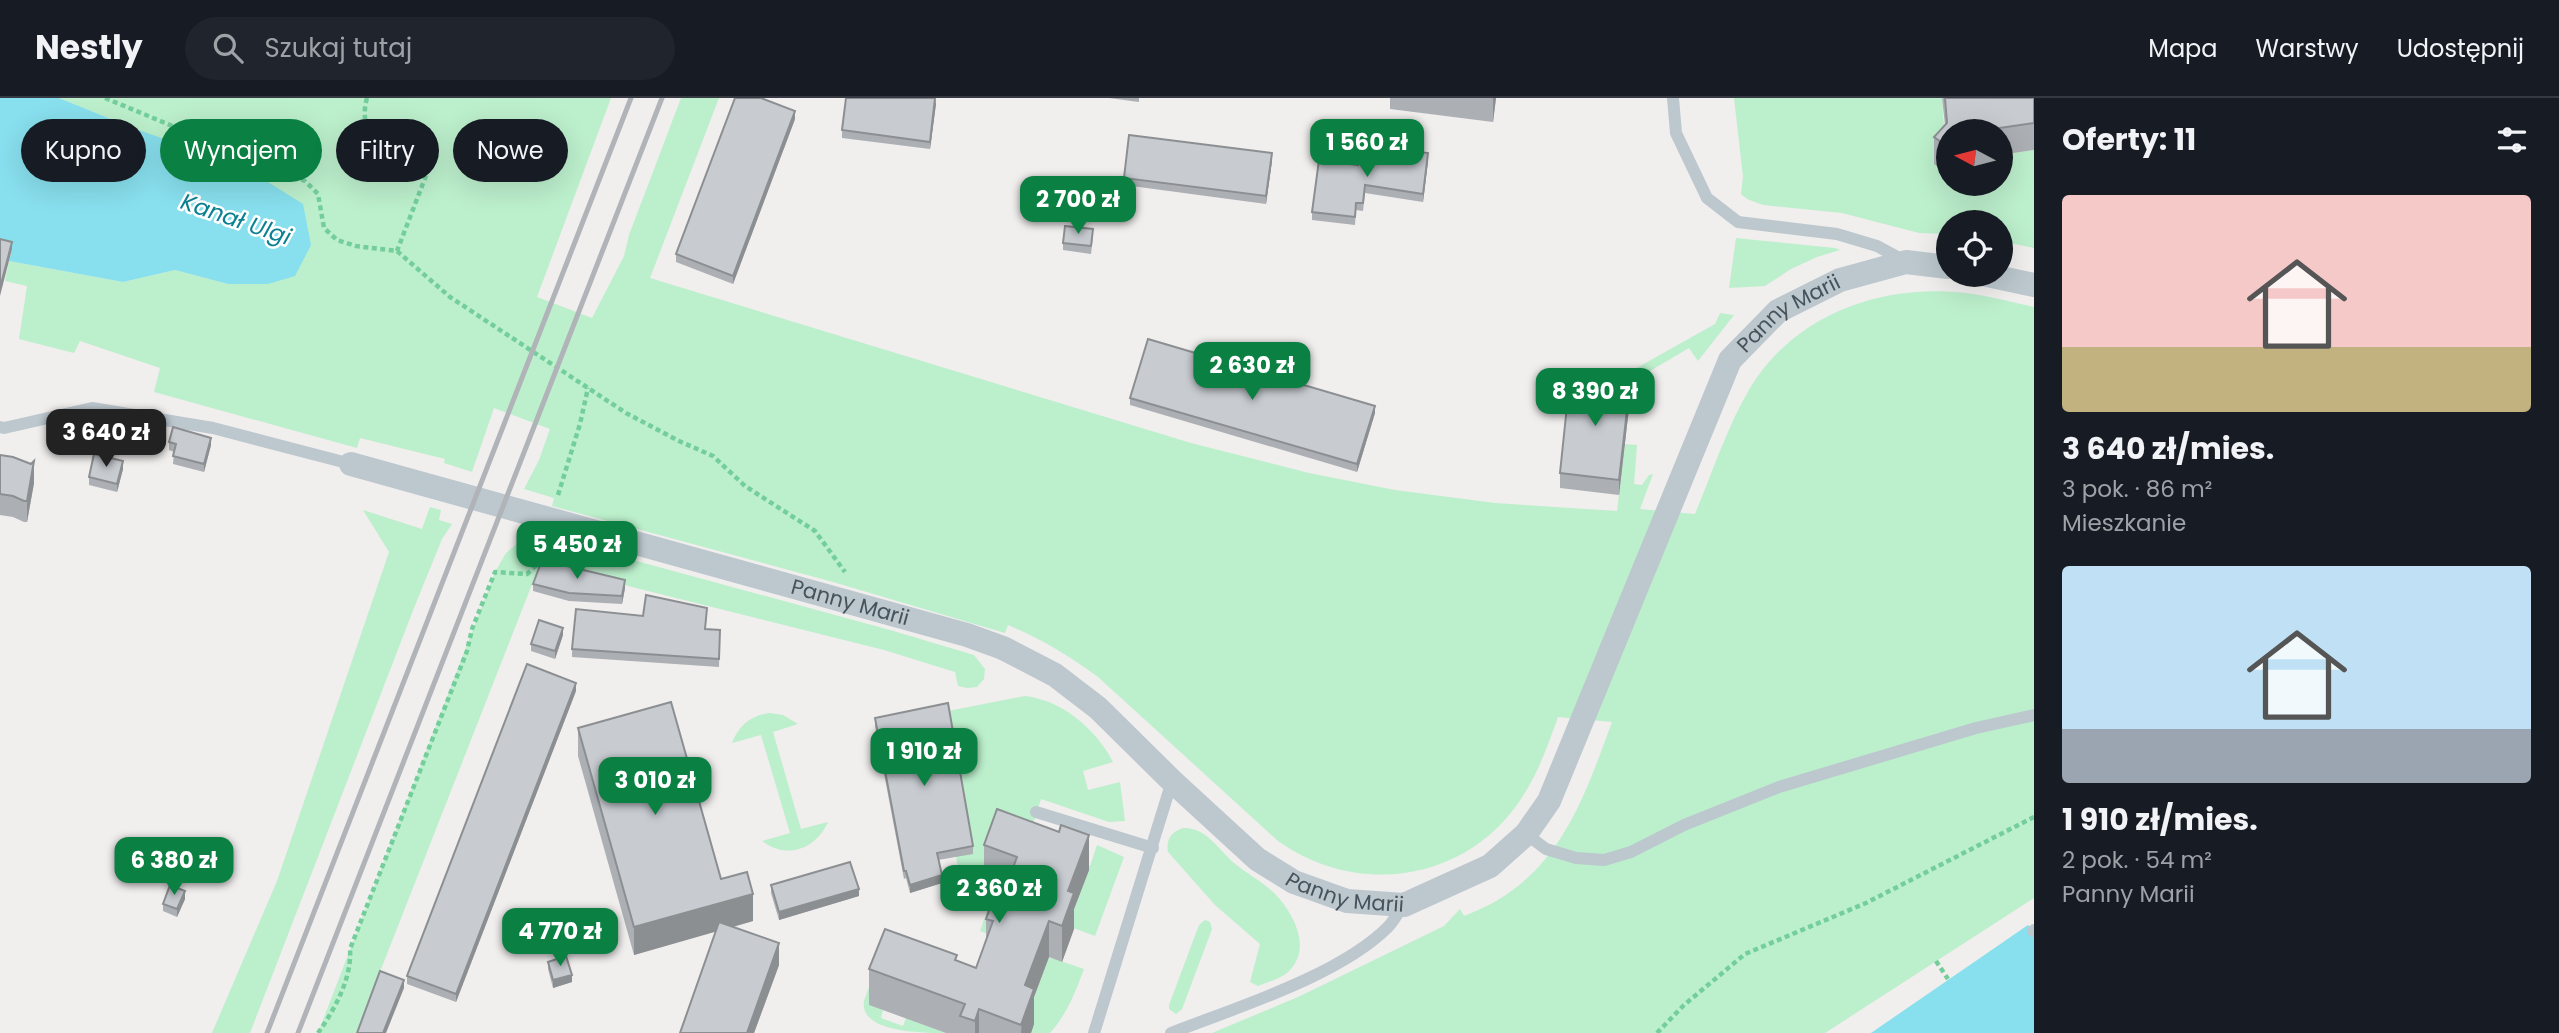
<!DOCTYPE html>
<html lang="pl">
<head>
<meta charset="utf-8">
<style>
  :root { --surface:#171b24; --page:#20242c; --text:#f1f3f6; --muted:#9ea1a6; --line:#363941; --accent:#0b8043 }
  body { margin:0; font-family:Poppins,sans-serif; background:var(--page); color:var(--text); height:100vh; display:flex; flex-direction:column; font-size:26px; white-space:nowrap }
  * { box-sizing:border-box; margin:0 }
  p { font-size:23px; color:var(--muted) }
  .icon { flex:none; width:38px; height:38px; fill:none; stroke:currentColor; stroke-width:2; stroke-linecap:round; stroke-linejoin:round }
  .map { position:relative; flex:1; overflow:hidden }
  .details { display:flex; flex-direction:column; background:var(--surface); width:525px }
  .details>* { flex:none }
  .hud { position:absolute; left:21px; top:21px; width:665px; height:63px; display:flex; gap:14px }
  .needle { width:46px; rotate:277deg }
  .fabs { position:absolute; left:1936px; top:21px; display:grid; gap:14px }
  .fabs a { display:grid; place-items:center; width:77px; height:77px; border-radius:50%; background:var(--surface); box-shadow:0 7px 28px #0002; font-size:35px }
  .price { position:absolute; translate:-50% -60px; padding:0 16px; border-radius:14px; background:var(--accent); color:#fff; font-size:23px; line-height:46px; filter:drop-shadow(0 2px 4px #0008) }
  .price::after { content:''; position:absolute; left:50%; top:42px; width:21px; height:16px; margin-left:-10px; background:inherit; clip-path:polygon(0 0,100% 0,50% 100%) }
  .price.active { background:#222; color:#fff }
  ul { padding:0; list-style:none }
  li { display:grid; align-content:center; gap:14px; height:371px; padding:0 28px }
  li span { display:grid; place-items:center; height:217px; border-radius:7px; color:#555 }
  li>.icon { margin-inline-start:auto }
  span .icon { width:126px; height:126px; fill:#fffc; stroke-width:1 }
  li b { font-size:30px }
  h2 { display:flex; justify-content:space-between; align-items:center; height:84px; padding:0 28px; font-size:30px }
  .tag { padding:0 24px; border-radius:32px; background:var(--surface); box-shadow:0 7px 28px #0002; font-size:24px; line-height:63px }
  .tag.active { background:var(--accent); color:#fff }
  header { display:flex; align-items:center; gap:42px; box-sizing:border-box; height:98px; padding:0 35px; background:var(--surface); border-bottom:2px solid var(--line) }
  header strong { font-size:33px }
  nav { display:flex; gap:38px; margin-inline-start:auto; font-size:24px }
  .search { width:490px; height:63px; background:var(--page); display:flex; align-items:center; gap:18px; box-sizing:border-box; padding:0 24px; border-radius:38px; color:var(--muted); font-size:26px }
  main { display:flex; flex:1; min-height:0 }
  .map>svg:first-child { display:block }
  .green { fill:#bcefcc }
  .water { fill:#88dfed }
  .lines { fill:none; stroke-linecap:round; stroke-linejoin:round }
  .path { stroke:#73ce9b; stroke-width:4.5; stroke-dasharray:5 3.5; stroke-linecap:butt }
  .lane { stroke:#bcc7ce; stroke-width:12 }
  .street { stroke:#bcc7ce; stroke-width:24 }
  .rail { stroke:#b0b4b9; stroke-width:5 }
  .wall { fill:#acafb4 }
  .shaded-wall { fill:#8c8f92 }
  .building { fill:#c8ccd1; stroke:#8c8f92; stroke-width:2 }
  .labels { text-anchor:middle; stroke-width:5; stroke-linejoin:round; paint-order:stroke }
  .street-label { font-size:21px; fill:#46535c; stroke:#fff }
  .water-label { font-size:23px; font-style:italic; fill:#0c8093; stroke:#fff }
</style>
</head>
<body>
<header>
<strong>Nestly</strong>
<div class="search"><svg class="icon" aria-label="search" viewBox="0 0 24 24"><circle cx="10" cy="10" r="6"/><path d="M15 15l6 6"/></svg>Szukaj tutaj</div>
<nav><a>Mapa</a><a>Warstwy</a><a>Udostępnij</a></nav>
</header>
<main>
<div class="map">
<svg width="2034" height="935" viewBox="0 0 2034 935">
  <rect width="100%" height="100%" fill="#f1eeee"/>
  <!-- green -->
  <g class="green">
    <path d="M59 0H611L537 199 592 220 624 158 629 137 681 0H719L650 180 1191 345 1309 375 1395 392 1495 405 1617 413 1625 346 1637 347 1634 386 1642 387 1649 377 1653 376 1640 411 1695 416C1712 375 1727 329 1750 290 1795 216 1882 185 1966 195 1989 198 2012 204 2034 209V800L1825 935H1212L1298 899 1444 828 1460 811 1464 818C1556 784 1581 708 1612 624L1558 619C1549 644 1540 670 1526 693 1474 782 1361 802 1278 743L1098 579C1070 558 1041 541 1008 527L1005 535 833 484 552 408 554 400 524 391 539 362 550 331 494 310 472 374 444 365 445 361 360 340 357 350 154 294 160 270 80 243 74 255 19 241 27 188 5 183 9 163 123 184 175 172 228 186 133 30Z"/>
    <path d="M1734 0H1942L1948 86H2000V57L2034 52V150L2000 143V124H1948V136L1919 135 1842 115 1763 107 1747 101 1741 96 1743 79Z"/>
    <path d="M1736 140 1835 150 1840 152 1817 159 1791 171 1765 188 1729 190Z"/>
    <path d="M1720 215 1734 217 1698 263 1689 250 1650 273 1648 290 1644 293 1631 292 1633 272 1715 226Z"/>
    <path d="M430 409 441 412 439 422 452 426 442 441 414 510 250 935H212L277 783 389 454 363 412 422 431Z"/>
    <path d="M545 438 890 532 974 557 985 571 984 581 977 589 967 590 958 588 955 574 884 552 540 466 356 935H318L495 474 506 455 518 445 540 451Z"/>
    <path d="M1025 598C1062 602 1096 631 1113 664L1083 673 1088 692 1120 684 1125 723 1109 724 1041 701 1033 726 1017 795 993 838 980 833 995 791 961 785 956 759 948 613Z"/>
    <path d="M770 615 783 617 798 626 773 634 801 731 828 724C816 751 787 762 762 743L790 735 761 637 732 645C739 627 751 617 770 615Z"/>
    <path d="M1183 730C1206 729 1218 751 1234 765 1247 776 1265 785 1277 798 1295 818 1312 852 1288 874 1280 881 1268 884 1258 888L1250 884 1260 846 1215 807 1168 754C1166 741 1171 734 1183 730Z"/>
    <path d="M1097 747 1124 759 1095 838 1068 828 1062 759 1090 768Z"/>
    <path d="M1205 822 1210 824 1212 831 1182 911 1176 916 1169 911V907L1199 827Z"/>
    <path d="M1049 859 1084 871C1075 895 1067 916 1050 935H1031L1034 926 1025 923Z"/>
    <path d="M879 861 870 907 883 912 881 920 903 928 906 920 946 935C924 935 859 935 864 903Z"/>
  </g>
  <!-- water -->
  <g class="water">
    <path d="M0 0H59L133 30 244 69 303 106 311 147 295 178 268 186H228L175 172 123 184 9 163 12 151 0 148Z"/>
    <path d="M2028 827 2034 834V935H1871Z"/>
  </g>
  <g class="lines">
    <!-- path -->
    <g class="path">
      <path d="M105 0 305 83 318 96 324 130 337 142 356 148 397 153 450 199 626 315 679 343 713 358 745 388 815 433 845 474"/>
      <path d="M367 0C355 43 393 56 425 69L427 75 397 153"/>
      <path d="M558 397 580 326 588 290"/>
      <path d="M1936 863 1948 881"/>
      <path d="M318 935C335 911 352 880 350 851L467 553 472 531 495 474 527 476 542 462 545 449"/>
      <path d="M1657 935 1684 907 1745 856 1866 805 2034 719"/>
    </g>
    <!-- lane -->
    <g class="lane">
      <path d="M1673 0 1676 35 1707 100 1738 124 1837 136 1877 148 1903 162"/>
      <path d="M0 329 4 330 92 310 213 330 351 366"/>
      <path d="M1036 714 1153 750"/>
      <path d="M1526 736 1546 751 1576 760 1604 762 1631 754 1684 727 1779 689 1976 630 2034 617"/>
      <path d="M2033 833 2034 832"/>
      <path d="M1094 935 1172 683"/>
      <path d="M1171 935C1235 910 1339 878 1388 829 1394 823 1398 814 1404 807"/>
    </g>
    <!-- street -->
    <g class="street">
      <path d="M1987 177 2034 187"/>
      <path id="s1" d="M351 366 967 537 1003 550 1055 577 1098 610 1172 683 1257 761 1294 784 1347 803 1404 807 1490 768 1526 736 1549 703 1730 262 1778 213 1840 182 1906 164 1948 169"/>
    </g>
    <!-- rail -->
    <g class="rail">
      <path d="M267 935 631 0"/>
      <path d="M298 935 662 0"/>
    </g>
  </g>
  <!-- wall -->
  <g class="wall">
    <path d="M1109 0H1139V4Z"/>
    <path d="M1390 0H1496L1493 24 1390 11Z"/>
    <path d="M1942 0H2034V52L2000 57V33H1948V76L1934 66V39L1945 27Z"/>
    <path d="M936 6 930 51 842 40V32Z"/>
    <path d="M795 21 733 186 676 164V156Z"/>
    <path d="M1272 63 1266 106 1124 87V80Z"/>
    <path d="M1428 63 1423 104 1365 95 1363 113 1356 112 1355 127 1312 122V114L1358 67 1365 64Z"/>
    <path d="M1093 139 1091 156 1063 152V145Z"/>
    <path d="M1130 300 1375 315 1357 374 1130 307Z"/>
    <path d="M1630 301 1619 397 1560 390V375Z"/>
    <path d="M169 344 211 347 204 374 173 366 174 354 169 352Z"/>
    <path d="M0 357 34 385 27 424H24L13 419 0 417Z"/>
    <path d="M123 371 117 394 89 387V379Z"/>
    <path d="M533 486 625 490 622 506 569 503 533 493Z"/>
    <path d="M707 517 705 531 720 532 719 569 572 559V551L643 518Z"/>
    <path d="M563 537 555 561 531 553V546Z"/>
    <path d="M576 593 456 904 407 886V878Z"/>
    <path d="M875 620 973 748V756L938 762 942 785 910 795 906 780 904 781 875 628Z"/>
    <path d="M578 630 721 781 753 823 733 829 779 867 754 935H680L716 833 634 857 578 658Z"/>
    <path d="M984 747 1089 772 1074 811V831L1062 864 1049 859 1034 899V926L1031 935H946L869 907V871L957 863 976 870 986 843V821L998 788 984 783Z"/>
    <path d="M771 787 859 798 779 822 771 795Z"/>
    <path d="M185 801 177 819 163 813V806Z"/>
    <path d="M548 864 572 884 553 890 548 871Z"/>
  </g>
  <!-- shaded-wall -->
  <g class="shaded-wall">
    <path d="M935 0 936 6 930 51V44Z"/>
    <path d="M1493 0H1496L1493 24Z"/>
    <path d="M795 13V21L733 186V178Z"/>
    <path d="M1272 55V63L1266 106V98Z"/>
    <path d="M1428 55V63L1423 104V96Z"/>
    <path d="M12 144V151L0 198V190Z"/>
    <path d="M1630 286V301L1619 397V382Z"/>
    <path d="M1375 308V315L1357 374V366Z"/>
    <path d="M211 340V347L204 374V366Z"/>
    <path d="M34 363V385L27 424V403Z"/>
    <path d="M123 363V371L117 394V386Z"/>
    <path d="M625 482V490L622 506V498Z"/>
    <path d="M563 530V537L555 561V553Z"/>
    <path d="M576 585V593L456 904V896Z"/>
    <path d="M1089 737V772L1074 811V831L1062 864V828L1068 793Z"/>
    <path d="M942 777V785L910 795V787Z"/>
    <path d="M859 791V798L779 822V814Z"/>
    <path d="M185 793V801L177 819V811Z"/>
    <path d="M753 796V823L634 857V829Z"/>
    <path d="M1049 823V859L1034 899V926L1031 935H1021L1025 887Z"/>
    <path d="M779 845V867L754 935H747Z"/>
    <path d="M572 877V884L553 890V882Z"/>
    <path d="M404 882V890L386 935H383Z"/>
    <path d="M979 911V935H975V923Z"/>
  </g>
  <!-- building -->
  <g class="building">
    <path d="M735 0H761L795 13 733 178 676 156Z"/>
    <path d="M846 0H935L930 44 842 32Z"/>
    <path d="M1945 0H2034V25L1979 33H1948V49L1934 39 1947 25Z"/>
    <path d="M1129 37 1272 55 1266 98 1124 80Z"/>
    <path d="M1368 47 1428 55 1423 96 1365 87 1363 105H1356L1355 119 1312 114 1319 62 1358 67V63L1365 64Z"/>
    <path d="M1065 128 1093 131 1091 148 1063 145Z"/>
    <path d="M0 141 12 144 0 190Z"/>
    <path d="M1148 241 1375 308 1357 366 1130 300Z"/>
    <path d="M1570 279 1630 286 1619 382 1560 375Z"/>
    <path d="M173 329 211 340 204 366 173 358 176 346 169 344Z"/>
    <path d="M94 356 123 363 117 386 89 379Z"/>
    <path d="M0 357 13 359 31 366 34 363 27 403H24L13 398 0 396Z"/>
    <path d="M542 462 625 482 622 498 569 495 533 486Z"/>
    <path d="M646 497 707 510 705 531 720 532 719 561 572 551 576 511 643 518Z"/>
    <path d="M539 522 563 530 555 553 531 546Z"/>
    <path d="M527 566 576 585 456 896 407 878Z"/>
    <path d="M671 604 721 781 747 774 753 796 634 829 578 630Z"/>
    <path d="M948 605 973 748 937 755 942 777 910 787 906 773H904L875 620Z"/>
    <path d="M997 711 1059 734 1061 727 1089 737 1068 793 1074 795 1062 828 1049 823 1025 887 1034 891 1021 927 979 911 975 923 960 918 965 906 869 871 885 831 957 857 955 862 976 870 993 823 986 821 999 785 1006 788 1017 759 984 747Z"/>
    <path d="M850 764 859 791 779 814 771 787Z"/>
    <path d="M170 787 185 793 177 811 163 806Z"/>
    <path d="M719 824 779 845 747 935H680Z"/>
    <path d="M566 858 572 877 553 882 548 864Z"/>
    <path d="M380 873 404 882 383 935H357Z"/>
  </g>
  <g class="labels">
    <!-- street labels -->
    <g class="street-label">
      <text dy="7" stroke="none"><textPath href="#s1" startOffset="1902">Panny Marii</textPath></text>
      <text dy="7" stroke="none"><textPath href="#s1" startOffset="518">Panny Marii</textPath></text>
      <text dy="7" stroke="none"><textPath href="#s1" startOffset="1106">Panny Marii</textPath></text>
    </g>
    <!-- water labels -->
    <g class="water-label">
      <text transform="translate(236 121) rotate(19)" y="8">Kanał Ulgi</text>
    </g>
  </g>
</svg>
<div class="fabs">
<a><svg class="needle" viewBox="-14 -14 28 28"><path d="M0-13l5 13h-10z" fill="#e53935"/><path d="M0 13l5-13h-10z" fill="#9ea1a6"/></svg></a>
<a><svg class="icon" aria-label="locate" viewBox="0 0 24 24"><circle cx="12" cy="12" r="6"/><path d="M12 2v4M12 18v4M2 12h4M18 12h4"/></svg></a>
</div>
<b class="price" style="left:1367px;top:81px">1 560 zł</b>
<b class="price" style="left:1078px;top:138px">2 700 zł</b>
<b class="price" style="left:1252px;top:304px">2 630 zł</b>
<b class="price" style="left:1595px;top:330px">8 390 zł</b>
<b class="price active" style="left:106px;top:371px">3 640 zł</b>
<b class="price" style="left:577px;top:483px">5 450 zł</b>
<b class="price" style="left:924px;top:690px">1 910 zł</b>
<b class="price" style="left:655px;top:719px">3 010 zł</b>
<b class="price" style="left:174px;top:799px">6 380 zł</b>
<b class="price" style="left:999px;top:827px">2 360 zł</b>
<b class="price" style="left:560px;top:870px">4 770 zł</b>
<div class="hud">
<a class="tag">Kupno</a>
<a class="tag active">Wynajem</a>
<a class="tag">Filtry</a>
<a class="tag">Nowe</a>
</div>
</div>
<section class="details">
<h2>Oferty: 11<svg class="icon" aria-label="filters" viewBox="0 0 24 24"><path d="M4 7h16M4 17h16"/><circle cx="9" cy="7" r="2"/><circle cx="15" cy="17" r="2"/></svg></h2>
<ul>
<li><span style="background:linear-gradient(#f6c9c9 70%,#c2b280 0)"><svg class="icon" aria-label="home" viewBox="0 0 24 24"><path d="M3 11l9-7 9 7M6 9v11h12V9"/></svg></span><div><b>3 640 zł/mies.</b><p>3 pok. · 86 m²</p><p>Mieszkanie</p></div></li>
<li><span style="background:linear-gradient(#bfe0f5 75%,#9aa5b1 0)"><svg class="icon" aria-label="home" viewBox="0 0 24 24"><path d="M3 11l9-7 9 7M6 9v11h12V9"/></svg></span><div><b>1 910 zł/mies.</b><p>2 pok. · 54 m²</p><p>Panny Marii</p></div></li>
</ul>
</section>
</main>
</body>
</html>
